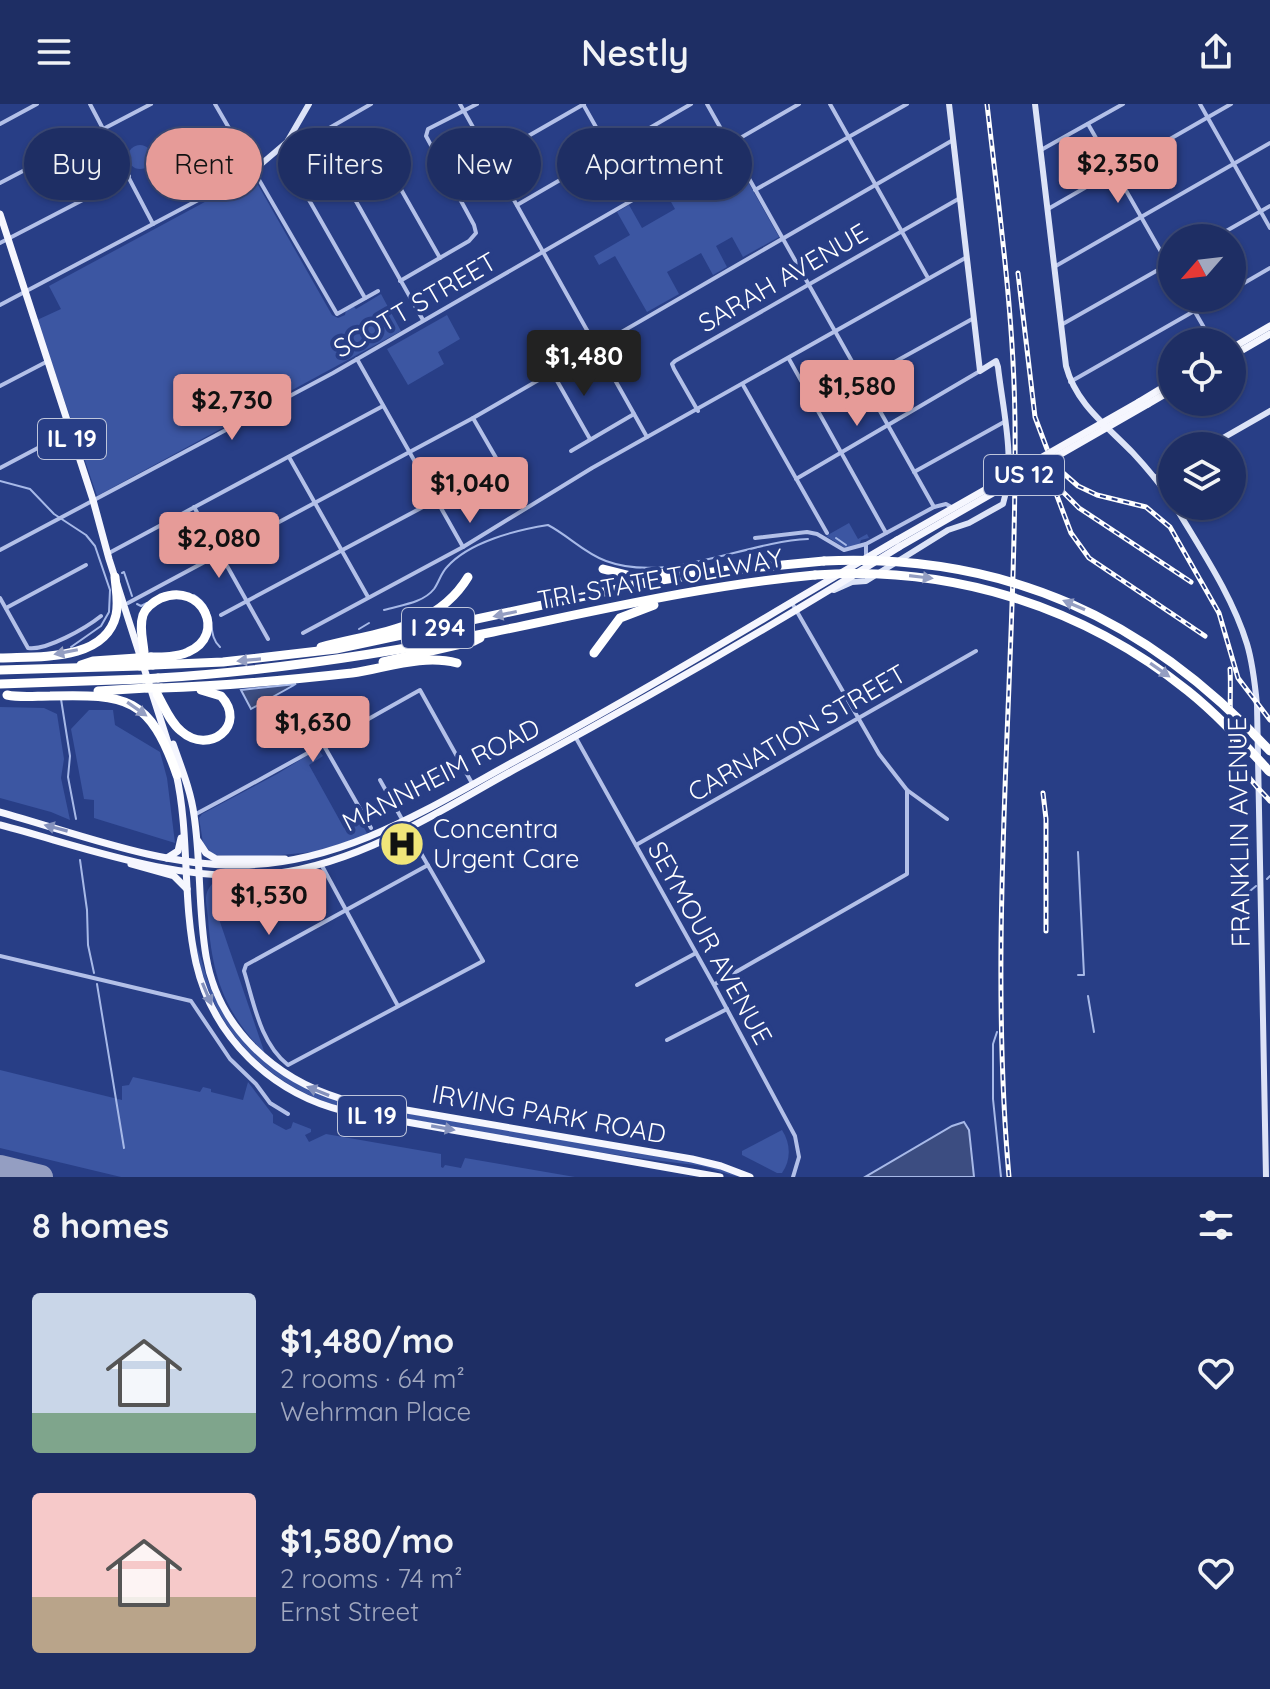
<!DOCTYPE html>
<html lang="en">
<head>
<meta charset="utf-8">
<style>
  :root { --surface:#1e2e64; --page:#2b3a6d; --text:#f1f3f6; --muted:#a1a8bf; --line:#3c4a78; --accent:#e69b98 }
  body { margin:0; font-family:Quicksand,sans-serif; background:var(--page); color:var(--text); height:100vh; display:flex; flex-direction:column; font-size:30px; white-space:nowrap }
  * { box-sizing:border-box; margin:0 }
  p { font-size:26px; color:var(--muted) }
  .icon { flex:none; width:44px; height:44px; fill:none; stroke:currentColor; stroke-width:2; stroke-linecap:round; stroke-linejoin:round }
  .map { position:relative; height:1073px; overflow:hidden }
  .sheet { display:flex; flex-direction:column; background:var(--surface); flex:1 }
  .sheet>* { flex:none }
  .banner { position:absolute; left:24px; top:24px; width:800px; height:72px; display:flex; gap:16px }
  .needle { width:52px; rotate:242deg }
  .controls { position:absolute; left:1158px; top:120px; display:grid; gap:16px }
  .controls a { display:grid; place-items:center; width:88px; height:88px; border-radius:50%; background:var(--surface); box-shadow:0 2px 6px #0004,0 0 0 2px var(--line); font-size:40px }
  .price { position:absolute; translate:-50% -68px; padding:0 18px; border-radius:8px; background:var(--accent); color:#111; font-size:26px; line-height:52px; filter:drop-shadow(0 2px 4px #0008) }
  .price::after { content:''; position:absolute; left:50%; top:48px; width:24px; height:18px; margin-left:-12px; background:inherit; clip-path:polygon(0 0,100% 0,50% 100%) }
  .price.current { background:#222; color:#fff }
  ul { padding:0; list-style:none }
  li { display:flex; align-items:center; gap:24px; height:200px; padding:0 32px }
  li span { display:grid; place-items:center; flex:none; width:224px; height:160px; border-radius:8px; color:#555 }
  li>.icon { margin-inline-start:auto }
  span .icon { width:96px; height:96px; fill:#fffc; stroke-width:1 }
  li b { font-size:34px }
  h2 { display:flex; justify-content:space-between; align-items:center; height:96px; padding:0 32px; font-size:34px }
  .tag { padding:0 28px; border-radius:36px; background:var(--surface); box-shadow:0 2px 6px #0004,0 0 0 2px var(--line); font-size:28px; line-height:72px }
  .tag.current { background:var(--accent); color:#111 }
  header { display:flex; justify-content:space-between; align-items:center; height:104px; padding:0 32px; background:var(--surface); font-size:36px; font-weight:600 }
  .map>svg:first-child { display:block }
  .green { fill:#3c56a2 }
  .water { fill:#3c4d81; stroke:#a7b9e8; stroke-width:2 }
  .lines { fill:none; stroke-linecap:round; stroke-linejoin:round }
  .stream { stroke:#a7b9e8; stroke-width:2 }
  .runway { stroke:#949ec2; stroke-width:24 }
  .street { stroke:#b3c0e8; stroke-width:4 }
  .secondary { stroke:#dce3f7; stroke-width:6 }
  .primary { stroke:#f5f6fe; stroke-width:7 }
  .highway { stroke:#fff; stroke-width:9 }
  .rail-casing { stroke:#fff; stroke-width:5 }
  .rail { stroke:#283e86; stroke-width:2; stroke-dasharray:6; stroke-linecap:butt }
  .primary-bridge { stroke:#f5f6fe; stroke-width:7 }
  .highway-bridge { stroke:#fff; stroke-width:9 }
  .oneway { fill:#949ec2 }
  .oneway2 { fill:#8491bc }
  .labels { text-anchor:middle; stroke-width:8; stroke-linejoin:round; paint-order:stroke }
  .shield { fill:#283e86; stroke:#bec5db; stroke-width:2 }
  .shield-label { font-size:24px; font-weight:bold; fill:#fff }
  .street-label { font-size:26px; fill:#fff; stroke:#283e86 }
  .poi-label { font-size:26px; fill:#fff; stroke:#283e86; text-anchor:start }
</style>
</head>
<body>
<header><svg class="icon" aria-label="menu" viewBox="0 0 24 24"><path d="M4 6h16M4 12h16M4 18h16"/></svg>Nestly<svg class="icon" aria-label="share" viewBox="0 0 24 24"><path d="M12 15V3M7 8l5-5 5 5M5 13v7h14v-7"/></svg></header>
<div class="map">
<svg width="1270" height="1073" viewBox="0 0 1270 1073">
  <rect width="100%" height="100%" fill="#283e86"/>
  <!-- green -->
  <g class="green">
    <circle cx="140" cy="53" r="12"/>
    <path d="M729 44 779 133 743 153 732 133 716 142 727 163 713 171 701 149 667 168 679 190 647 208 615 152 599 161 594 152 630 131 617 108 629 101 642 124 675 105 662 82 675 74 689 97 722 78 710 54Z"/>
    <path d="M253 72 332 211 338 214 345 211 346 206 353 202 356 205 381 190 401 227 97 392 37 216 61 205 49 182Z"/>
    <path d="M447 211 460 235 438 248 444 260 408 281 387 245Z"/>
    <path d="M849 419 858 435 867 430 869 434 861 436 859 441 845 444 826 432Z"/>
    <path d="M0 603 44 604 57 610 64 655 61 674 70 716 51 708 0 694Z"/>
    <path d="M89 606H113L115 621 160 648 167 674 175 739 94 714V696L84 695 71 625Z"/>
    <path d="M318 645 323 652 309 661 344 724 359 715 368 731 314 748 258 753 213 751 203 739 199 714 202 710 277 670Z"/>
    <path d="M316 767 219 815 265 950C224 907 212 872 208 814 207 801 202 790 213 779L255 776Z"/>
    <path d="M196 841C202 854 205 872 212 887 240 950 292 987 358 1001L704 1060 743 1073C727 1072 712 1063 695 1061 576 1048 457 1023 338 1002 263 980 208 919 196 841Z"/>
    <path d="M0 966 122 996V982L129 981 133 973 200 988 203 983 211 985V988L243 996 248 978 273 1011V1019L286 1026 291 1024 293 1018 311 1025V1028L305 1031 309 1038 326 1030 441 1050V1063L443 1064 445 1061 461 1064 465 1054 575 1073H121L0 1044Z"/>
    <path d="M782 1026C791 1040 791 1056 782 1069H777L742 1051V1047Z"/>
  </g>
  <!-- water -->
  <g class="water">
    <path d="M296 580 251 605 241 586Z"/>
    <path d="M964 1018 969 1026 974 1073H865L952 1022Z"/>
  </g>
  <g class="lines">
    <!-- stream -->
    <g class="stream">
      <path d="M0 377 30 385 54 410 86 431 95 442 110 486 109 508 101 522 71 543"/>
      <path d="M836 434 846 441"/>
      <path d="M122 469 124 468 132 492"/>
      <path d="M194 491C219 506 205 530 220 543"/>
      <path d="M137 500 141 502 147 499"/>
      <path d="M384 506C401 501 423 499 434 485 439 478 441 469 447 463 469 438 516 426 548 421 569 432 584 449 606 457 668 480 744 438 808 435"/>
      <path d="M359 525 369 519"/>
      <path d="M61 595 70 652 68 673 76 715"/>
      <path d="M1078 748 1084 871H1078"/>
      <path d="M80 756 87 806 88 841 94 869"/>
      <path d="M1267 775 1270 772"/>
      <path d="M1250 787 1256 782"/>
      <path d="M1239 791 1242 790"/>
      <path d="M97 880 124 1044"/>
      <path d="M1088 892 1094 928"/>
      <path d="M997 928 993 940V995L1001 1073"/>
    </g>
    <!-- runway -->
    <path class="runway" d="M0 1063 41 1073"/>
    <!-- street -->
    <g class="street">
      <path d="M90 0 153 120"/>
      <path d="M215 0 337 210 378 187"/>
      <path d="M460 0 647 333"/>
      <path d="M583 0 636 94"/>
      <path d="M707 0 934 403"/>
      <path d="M830 0 928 174"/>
      <path d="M1200 0 1270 124"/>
      <path d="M0 20 37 0"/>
      <path d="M1088 20 1172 167"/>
      <path d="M318 30 423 216"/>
      <path d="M292 31 305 38 371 0"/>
      <path d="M280 45 365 194"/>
      <path d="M1041 46 1123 0"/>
      <path d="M490 54 584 0"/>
      <path d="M340 68C356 58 368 48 386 59L440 154"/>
      <path d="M0 79 151 0"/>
      <path d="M755 86 907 0"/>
      <path d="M517 101 691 0"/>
      <path d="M1048 105 1231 0"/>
      <path d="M1214 134 1270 102"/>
      <path d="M0 139 129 72"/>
      <path d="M1054 163 1270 39"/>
      <path d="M400 177 469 137 476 129 474 121 426 32 428 25 477 0"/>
      <path d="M1232 186 1270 164"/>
      <path d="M1187 194 1210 234"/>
      <path d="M0 201 253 67"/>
      <path d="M1061 221 1172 158"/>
      <path d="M357 255 463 443"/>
      <path d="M789 255 886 429"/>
      <path d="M552 268 590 335"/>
      <path d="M862 276 974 214"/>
      <path d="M1070 278 1217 194"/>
      <path d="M743 281 827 429"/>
      <path d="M0 282 48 257"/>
      <path d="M698 307 674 265 672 260 675 257 960 94"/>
      <path d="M473 314 525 404"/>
      <path d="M571 347 634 310"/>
      <path d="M289 353 368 493"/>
      <path d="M0 364 70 327"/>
      <path d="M914 368 1004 318"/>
      <path d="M796 375 980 267"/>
      <path d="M194 403 268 535"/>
      <path d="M755 434 807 428 817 430 844 446 866 440V452"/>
      <path d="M866 440 934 403 946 400 953 404"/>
      <path d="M0 446 333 269 799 0"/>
      <path d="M109 449 383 302"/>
      <path d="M0 494 28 544C46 547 86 524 101 512"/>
      <path d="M128 499 473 314 953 36"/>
      <path d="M792 499 879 650 907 686 947 715"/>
      <path d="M6 504 86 461"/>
      <path d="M221 511 436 396"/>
      <path d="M303 529 463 443 592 364 967 153"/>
      <path d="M576 634 714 881 795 1032 799 1053 793 1073"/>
      <path d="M323 640 371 724"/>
      <path d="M380 676 403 717"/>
      <path d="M194 711C270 671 345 628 420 586L473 681"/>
      <path d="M407 725 483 857 288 961C260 939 254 899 244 867L246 861 428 761"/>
      <path d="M636 741 976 547"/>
      <path d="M321 760 398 902"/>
      <path d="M0 852 191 897 230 955 256 980 270 999 288 1010"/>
      <path d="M715 880 907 770V686"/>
      <path d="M637 881 696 849"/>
      <path d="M667 936 727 905"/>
    </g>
    <!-- secondary -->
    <g class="secondary">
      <path d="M1035 0 1066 262C1076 300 1106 321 1133 349 1147 364 1160 380 1172 397"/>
      <path d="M253 67 287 38 309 0"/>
      <path d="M1209 342 1270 307"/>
      <path d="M1155 374 1172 364"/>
      <path d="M1175 402C1201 446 1232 491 1247 540 1253 560 1255 580 1257 601L1266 1073"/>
      <path d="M834 486 852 478 866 477 948 426 969 419 1003 400C1016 356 1003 307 998 263L996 257 980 267 949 0"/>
    </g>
    <!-- primary -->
    <g class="primary">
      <path d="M0 110 93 396 109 455 170 645"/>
      <path d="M1232 244 1270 222"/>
      <path d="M1232 252 1270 230"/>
      <path d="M1139 298 1172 278"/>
      <path d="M1148 300 1172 286"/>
      <path d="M173 640C181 663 191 687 194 711 201 757 198 805 206 852 218 924 275 975 342 995L692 1055 721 1062 750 1073"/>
      <path d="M176 669C190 731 182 796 196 859 213 933 271 989 344 1007L720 1073"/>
      <path d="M0 708C76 729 162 763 242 761 348 759 435 700 526 651 652 583 774 508 897 436"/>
      <path d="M0 721C84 743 172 777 261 771 356 764 440 706 521 662 649 593 776 520 899 443"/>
      <path d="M198 737 206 749 216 755H285"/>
      <path d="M167 754 178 747 181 734"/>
      <path d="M131 760 174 772 187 785"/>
    </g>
    <!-- highway -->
    <g class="highway">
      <path d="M603 465 631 472 676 468"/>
      <path d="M321 543C376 528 436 526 468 473"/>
      <path d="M144 548C143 536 139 523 143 511 146 503 153 498 161 494 202 477 228 531 188 548 177 553 163 553 151 553"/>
      <path d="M594 549 620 514 654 501"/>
      <path d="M0 554C37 552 105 558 116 511 119 499 116 485 115 473"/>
      <path d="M383 558 474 537 480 534"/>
      <path d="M81 561 93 557 137 554"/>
      <path d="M153 561 223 558 336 545 655 477 719 467 824 457"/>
      <path d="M0 566 140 562"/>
      <path d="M158 574C271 567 382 550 493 528 600 506 706 481 815 471"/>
      <path d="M0 580 144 575"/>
      <path d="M161 584C225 582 289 576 352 569 386 564 423 550 457 559"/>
      <path d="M98 587 147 584"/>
      <path d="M157 590C164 602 170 618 181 627 209 652 248 621 221 592L201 586"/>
      <path d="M7 591C21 594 36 592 50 592 127 590 150 593 177 671"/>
    </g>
    <!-- rail casing -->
    <g class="rail-casing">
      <g id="rail">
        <path d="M987 0C999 106 1014 212 1015 319 1017 570 987 822 1009 1073"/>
        <path d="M1018 169 1035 313 1047 345 1062 368 1078 382 1097 391 1146 403 1170 423 1219 509 1238 574 1270 616"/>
        <path d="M1051 376 1071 429 1089 454 1205 532"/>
        <path d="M1058 383 1079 404 1191 478"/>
        <path d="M1230 565C1232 597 1225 634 1242 663 1249 676 1260 686 1270 697"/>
        <path d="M1043 689 1046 715V827"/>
      </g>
    </g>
    <!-- rail -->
    <use href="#rail" class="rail"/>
    <!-- primary-bridge -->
    <g class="primary-bridge">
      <path d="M897 436 1139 298"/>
      <path d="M899 443 1148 300"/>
    </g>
    <!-- highway-bridge -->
    <g class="highway-bridge">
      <path d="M824 457C1006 449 1147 514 1270 647"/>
      <path d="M815 471C951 461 1082 502 1188 587 1218 611 1244 640 1270 668"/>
      <path d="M137 554 151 553"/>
      <path d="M140 562 153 561"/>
      <path d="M144 575 158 574"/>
      <path d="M147 584H161"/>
    </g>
  </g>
  <!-- one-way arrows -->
  <defs><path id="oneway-solid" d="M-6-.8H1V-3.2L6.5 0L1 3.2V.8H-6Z" transform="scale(2)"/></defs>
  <g class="oneway">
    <use href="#oneway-solid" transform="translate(921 473) rotate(7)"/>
    <use href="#oneway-solid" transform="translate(1074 501) rotate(-157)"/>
    <use href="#oneway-solid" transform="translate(505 510) rotate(168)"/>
    <use href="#oneway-solid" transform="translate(66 548) rotate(169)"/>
    <use href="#oneway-solid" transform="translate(249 556) rotate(175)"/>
    <use href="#oneway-solid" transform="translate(1160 566) rotate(35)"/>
    <use href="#oneway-solid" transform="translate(137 605) rotate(35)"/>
  </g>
  <g class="oneway2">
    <use href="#oneway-solid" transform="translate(56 724) rotate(-165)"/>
    <use href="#oneway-solid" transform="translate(207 890) rotate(67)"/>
    <use href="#oneway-solid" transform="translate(318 987) rotate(-158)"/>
    <use href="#oneway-solid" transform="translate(443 1024) rotate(10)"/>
  </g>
  <!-- icons -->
  <defs>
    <g id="hospital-disc" transform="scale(2.3)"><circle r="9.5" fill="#f0e579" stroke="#283e86"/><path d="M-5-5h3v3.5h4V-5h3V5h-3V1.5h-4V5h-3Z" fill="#111"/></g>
  </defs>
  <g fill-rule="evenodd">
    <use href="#hospital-disc" x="402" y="740"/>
  </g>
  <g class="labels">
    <!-- shield labels -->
    <g class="shield">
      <rect x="38" y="315" width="68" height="40" rx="6"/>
      <rect x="984" y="351" width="80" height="40" rx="6"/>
      <rect x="402" y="504" width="72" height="40" rx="6"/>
      <rect x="338" y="992" width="68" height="40" rx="6"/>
    </g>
    <g class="shield-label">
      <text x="72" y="343">IL 19</text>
      <text x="1024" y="379">US 12</text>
      <text x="438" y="532">I 294</text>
      <text x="372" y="1020">IL 19</text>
    </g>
    <!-- street labels -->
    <g class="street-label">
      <text transform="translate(783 174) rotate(-30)" y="9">SARAH AVENUE</text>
      <text transform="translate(415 201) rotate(-30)" y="9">SCOTT STREET</text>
      <text transform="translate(660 475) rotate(-10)" y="9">TRI-STATE TOLLWAY</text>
      <text transform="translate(797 629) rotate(-30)" y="9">CARNATION STREET</text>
      <text transform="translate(441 671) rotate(-27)" y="9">MANNHEIM ROAD</text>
      <text transform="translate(1239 728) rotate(-91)" y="9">FRANKLIN AVENUE</text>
      <text transform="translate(710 839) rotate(61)" y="9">SEYMOUR AVENUE</text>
      <text transform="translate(549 1010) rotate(10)" y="9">IRVING PARK ROAD</text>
    </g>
    <!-- poi labels -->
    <g class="poi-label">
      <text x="433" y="734">Concentra<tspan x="433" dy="30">Urgent Care</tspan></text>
    </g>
  </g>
</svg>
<div class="controls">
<a><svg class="needle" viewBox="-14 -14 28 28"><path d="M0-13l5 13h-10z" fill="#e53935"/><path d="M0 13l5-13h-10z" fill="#a1a8bf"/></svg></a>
<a><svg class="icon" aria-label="locate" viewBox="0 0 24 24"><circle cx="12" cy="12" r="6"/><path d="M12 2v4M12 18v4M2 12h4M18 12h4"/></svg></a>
<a><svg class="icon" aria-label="layers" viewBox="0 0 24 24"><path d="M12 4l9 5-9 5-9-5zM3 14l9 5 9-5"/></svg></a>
</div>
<b class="price" style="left:1118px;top:101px">$2,350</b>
<b class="price current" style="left:584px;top:294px">$1,480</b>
<b class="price" style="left:857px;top:324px">$1,580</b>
<b class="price" style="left:232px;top:338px">$2,730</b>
<b class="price" style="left:470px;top:421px">$1,040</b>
<b class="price" style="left:219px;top:476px">$2,080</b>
<b class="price" style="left:313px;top:660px">$1,630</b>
<b class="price" style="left:269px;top:833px">$1,530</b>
<div class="banner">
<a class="tag">Buy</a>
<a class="tag current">Rent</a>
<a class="tag">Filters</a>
<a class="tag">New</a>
<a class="tag">Apartment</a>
</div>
</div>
<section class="sheet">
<h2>8 homes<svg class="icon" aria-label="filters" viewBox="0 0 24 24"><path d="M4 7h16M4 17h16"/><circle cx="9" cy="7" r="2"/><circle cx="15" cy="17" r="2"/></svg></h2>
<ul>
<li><span style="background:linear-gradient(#c9d6e8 75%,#7fa58c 0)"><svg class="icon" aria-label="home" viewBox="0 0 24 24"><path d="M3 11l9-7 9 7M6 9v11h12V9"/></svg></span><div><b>$1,480/mo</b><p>2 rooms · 64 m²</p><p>Wehrman Place</p></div><svg class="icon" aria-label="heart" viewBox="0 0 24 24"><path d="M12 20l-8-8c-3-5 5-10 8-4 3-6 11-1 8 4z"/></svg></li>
<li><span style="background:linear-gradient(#f6c9c9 65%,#b9a48a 0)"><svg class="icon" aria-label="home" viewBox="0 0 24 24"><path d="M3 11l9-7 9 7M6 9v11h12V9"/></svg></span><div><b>$1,580/mo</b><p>2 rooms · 74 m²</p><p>Ernst Street</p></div><svg class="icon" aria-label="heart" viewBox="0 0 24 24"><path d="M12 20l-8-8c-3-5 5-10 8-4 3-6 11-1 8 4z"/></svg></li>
</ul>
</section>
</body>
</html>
